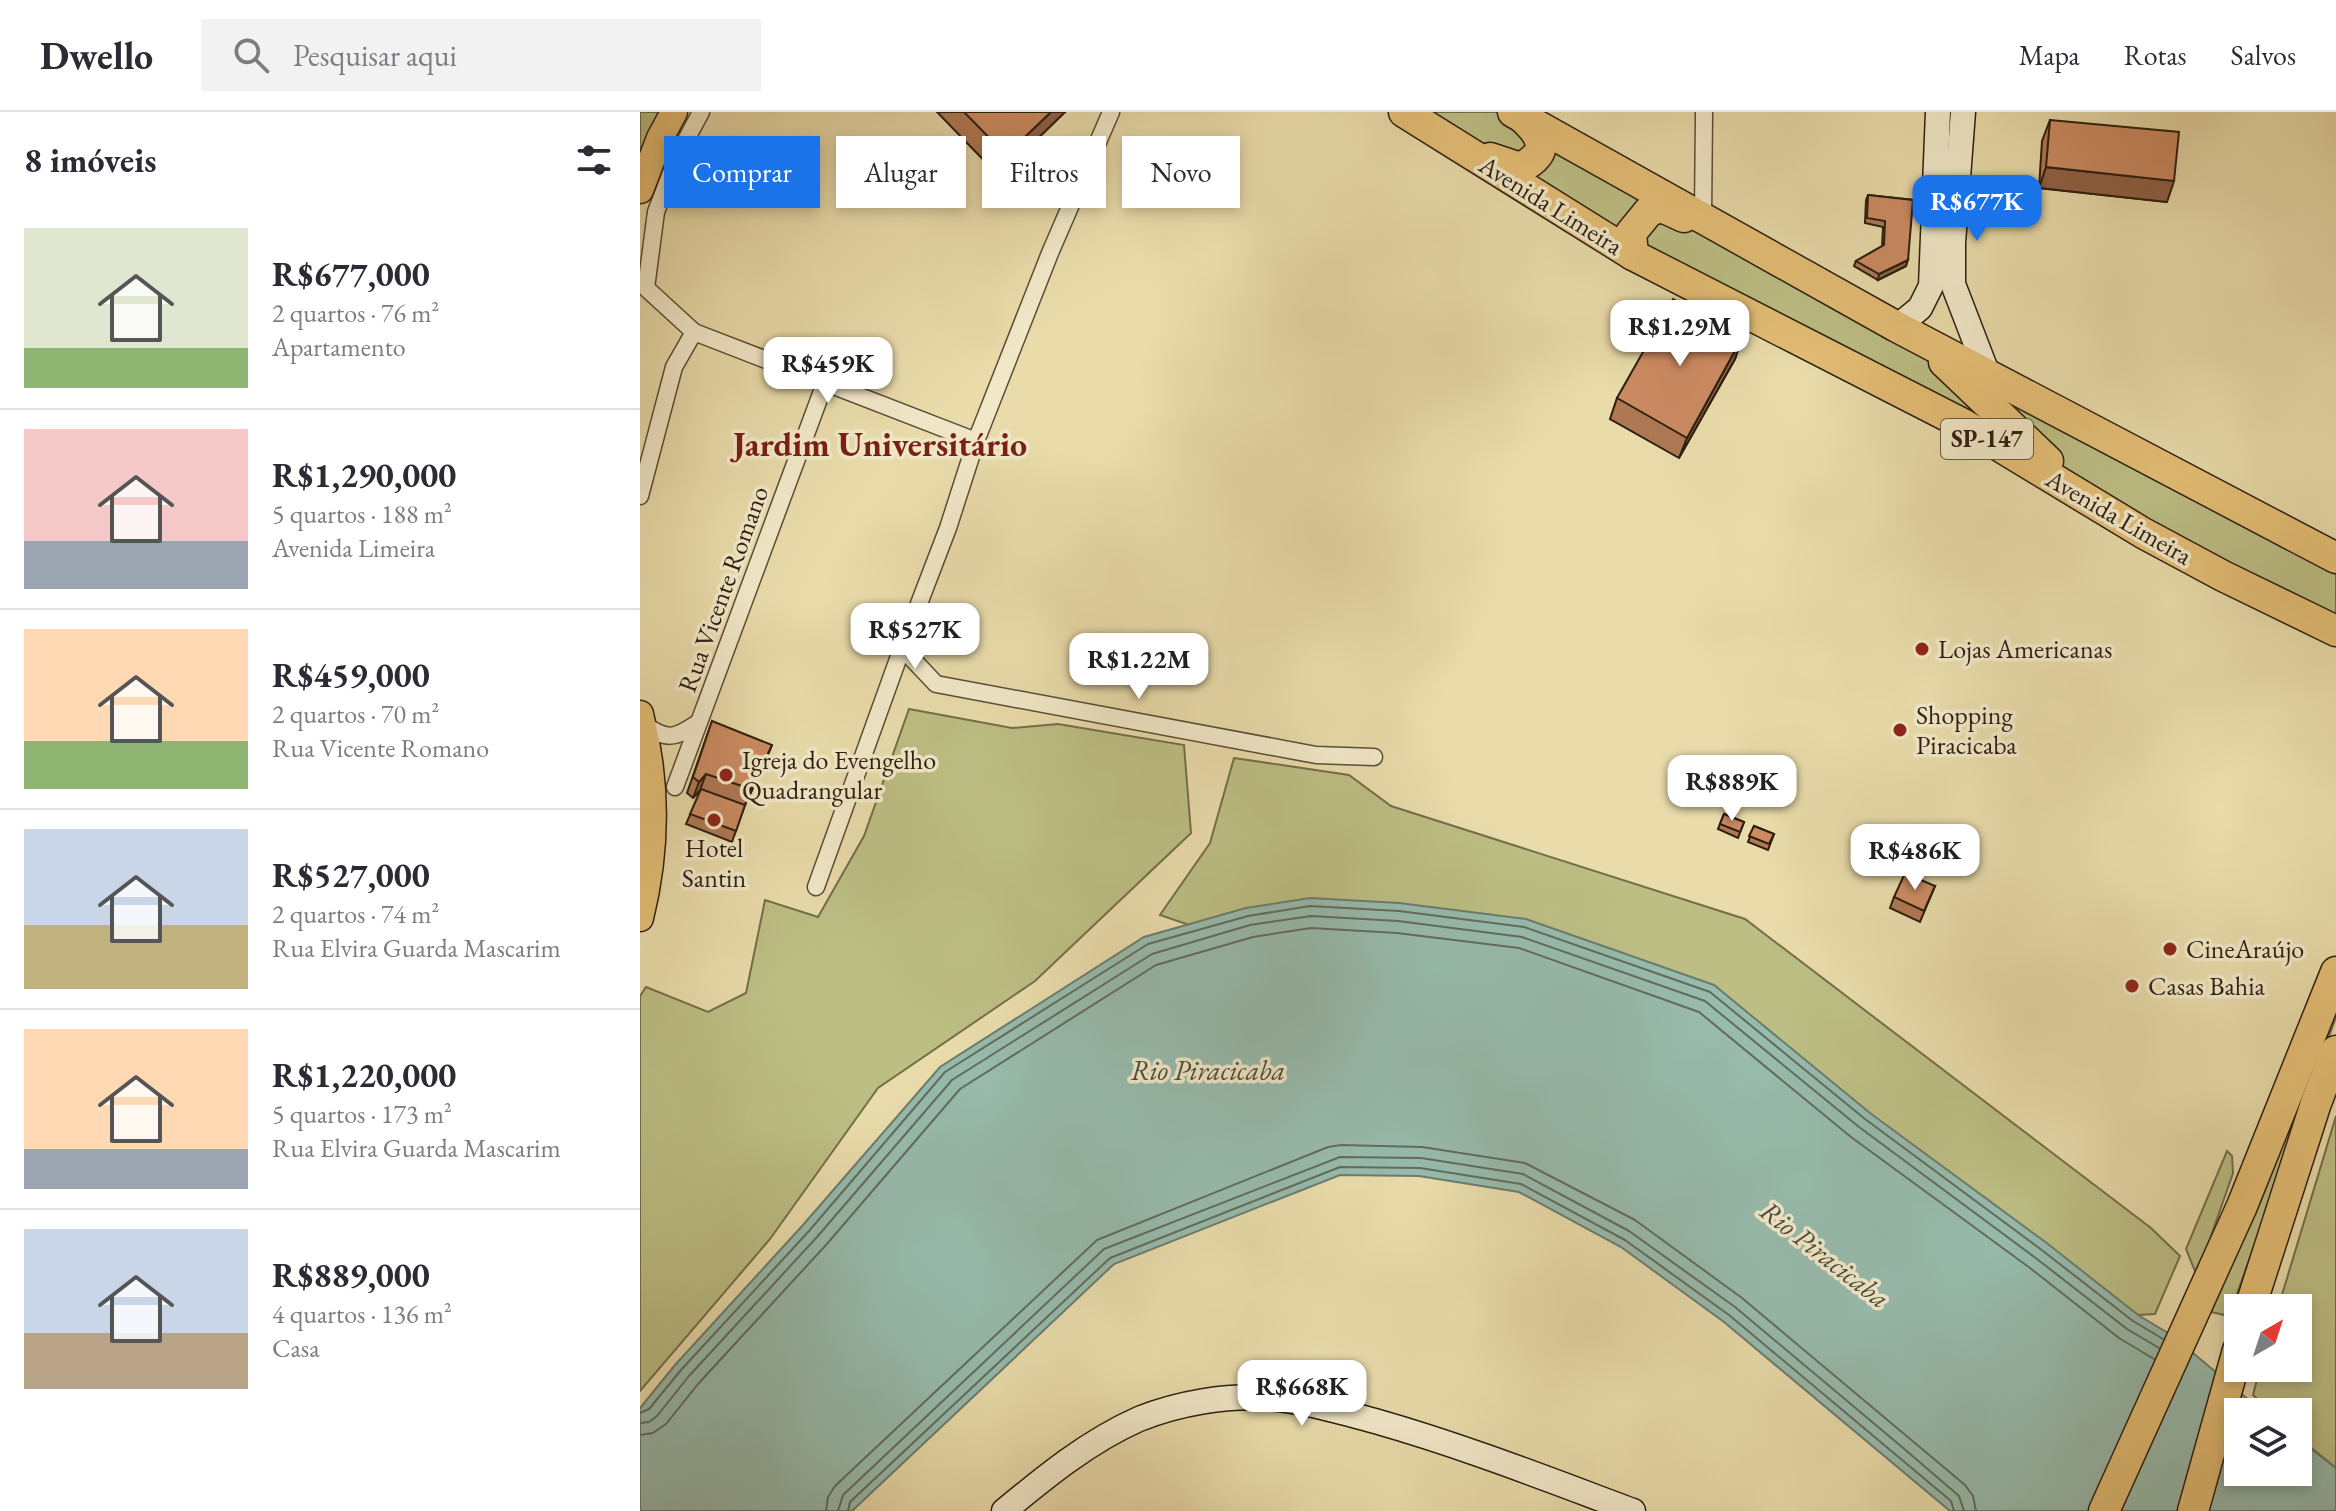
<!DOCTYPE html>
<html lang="pt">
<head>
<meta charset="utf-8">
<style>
  :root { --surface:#fff; --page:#f2f2f3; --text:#2b2b33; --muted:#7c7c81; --line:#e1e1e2; --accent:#1a73e8 }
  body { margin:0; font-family:"EB Garamond",serif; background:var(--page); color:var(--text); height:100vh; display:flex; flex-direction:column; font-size:30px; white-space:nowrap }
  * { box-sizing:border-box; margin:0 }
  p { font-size:26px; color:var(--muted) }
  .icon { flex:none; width:44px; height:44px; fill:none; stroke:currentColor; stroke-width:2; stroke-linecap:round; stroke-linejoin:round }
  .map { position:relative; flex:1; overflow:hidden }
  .panel { display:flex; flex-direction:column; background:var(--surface); width:640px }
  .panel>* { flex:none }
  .guide { position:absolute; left:24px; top:24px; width:760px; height:72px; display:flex; gap:16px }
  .needle { width:52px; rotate:39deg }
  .tools { position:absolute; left:1584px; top:1182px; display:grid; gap:16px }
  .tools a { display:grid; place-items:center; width:88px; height:88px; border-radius:0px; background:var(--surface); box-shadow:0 4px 12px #0003; font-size:40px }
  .price { position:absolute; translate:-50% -68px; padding:0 18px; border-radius:16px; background:#fff; color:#222; font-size:26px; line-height:52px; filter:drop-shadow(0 2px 4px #0008) }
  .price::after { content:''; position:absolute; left:50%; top:48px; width:24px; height:18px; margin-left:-12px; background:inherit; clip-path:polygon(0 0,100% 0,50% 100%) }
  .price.current { background:var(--accent); color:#fff }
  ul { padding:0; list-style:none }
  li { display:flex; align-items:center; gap:24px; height:200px; padding:0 24px }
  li+li { border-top:2px solid var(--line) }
  li span { display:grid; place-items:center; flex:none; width:224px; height:160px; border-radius:0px; color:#555 }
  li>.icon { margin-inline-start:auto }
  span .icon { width:96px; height:96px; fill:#fffc; stroke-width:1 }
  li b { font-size:34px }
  h2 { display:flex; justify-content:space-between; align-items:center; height:96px; padding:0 24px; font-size:34px }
  .tag { padding:0 28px; border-radius:0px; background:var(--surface); box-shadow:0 4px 12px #0003; font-size:28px; line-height:72px }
  .tag.current { background:var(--accent); color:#fff }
  header { display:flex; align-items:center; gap:48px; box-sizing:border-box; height:112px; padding:0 40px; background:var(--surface); border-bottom:2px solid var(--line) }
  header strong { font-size:38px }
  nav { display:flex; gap:44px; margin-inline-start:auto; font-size:28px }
  .search { width:560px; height:72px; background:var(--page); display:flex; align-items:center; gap:20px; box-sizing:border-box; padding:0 28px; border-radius:0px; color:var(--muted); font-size:30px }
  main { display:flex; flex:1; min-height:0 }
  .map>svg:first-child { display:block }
  .green { fill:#bcbe84; stroke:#746e4a; stroke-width:2 }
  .water { fill:#97bbad; stroke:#6c7c6e; stroke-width:2 }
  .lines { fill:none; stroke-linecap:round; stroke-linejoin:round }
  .shore { stroke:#616c5e; stroke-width:2 }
  .street-casing { stroke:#5a4d36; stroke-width:19 }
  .secondary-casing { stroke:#2b1e0f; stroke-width:27 }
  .primary-casing { stroke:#2b1e0f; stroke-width:29 }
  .highway-casing { stroke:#2b1e0f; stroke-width:33 }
  .street { stroke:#f1e8c8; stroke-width:16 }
  .secondary { stroke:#f1e8c8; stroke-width:24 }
  .primary { stroke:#e4be75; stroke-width:26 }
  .highway { stroke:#e4be75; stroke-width:30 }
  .wall { fill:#af7854; stroke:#2b1e0f; stroke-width:2 }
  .shaded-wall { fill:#8f6145; stroke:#2b1e0f; stroke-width:2 }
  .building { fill:#cc8b62; stroke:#2b1e0f; stroke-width:2 }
  .poi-dot { fill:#8f2418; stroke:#f1e8c8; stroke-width:3 }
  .labels { text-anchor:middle; stroke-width:7; stroke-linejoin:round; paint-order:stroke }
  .shield { fill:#f1e8c8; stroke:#665b46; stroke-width:2 }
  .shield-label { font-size:24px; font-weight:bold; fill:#2b1e0f }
  .street-label { font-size:26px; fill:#2b1e0f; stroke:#f1e8c8 }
  .poi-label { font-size:26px; fill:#2b1e0f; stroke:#f1e8c8; text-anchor:start }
  .water-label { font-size:28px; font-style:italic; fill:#4b4d3e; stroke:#f1e8c8 }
  .district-label { font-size:34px; font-weight:bold; fill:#7a1f14; stroke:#f1e8c8 }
</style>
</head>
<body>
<header>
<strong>Dwello</strong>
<div class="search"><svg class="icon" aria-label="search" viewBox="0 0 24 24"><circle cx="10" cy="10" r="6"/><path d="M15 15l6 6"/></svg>Pesquisar aqui</div>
<nav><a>Mapa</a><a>Rotas</a><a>Salvos</a></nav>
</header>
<main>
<section class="panel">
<h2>8 imóveis<svg class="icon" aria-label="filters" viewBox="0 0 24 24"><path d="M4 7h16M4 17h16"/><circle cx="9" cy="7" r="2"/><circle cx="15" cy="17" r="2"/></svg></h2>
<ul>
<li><span style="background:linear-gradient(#dfe7d0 75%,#8fb573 0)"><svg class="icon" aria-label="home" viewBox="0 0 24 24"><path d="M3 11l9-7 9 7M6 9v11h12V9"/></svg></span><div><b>R$677,000</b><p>2 quartos · 76 m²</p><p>Apartamento</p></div></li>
<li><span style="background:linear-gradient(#f6c9c9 70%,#9aa5b1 0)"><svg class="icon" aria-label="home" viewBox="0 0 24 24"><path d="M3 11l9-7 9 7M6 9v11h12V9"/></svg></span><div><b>R$1,290,000</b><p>5 quartos · 188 m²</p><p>Avenida Limeira</p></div></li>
<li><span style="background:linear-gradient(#ffd9b3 70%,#8fb573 0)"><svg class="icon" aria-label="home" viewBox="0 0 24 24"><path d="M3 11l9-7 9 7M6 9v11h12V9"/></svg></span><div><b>R$459,000</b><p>2 quartos · 70 m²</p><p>Rua Vicente Romano</p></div></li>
<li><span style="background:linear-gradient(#c9d6e8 60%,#c2b280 0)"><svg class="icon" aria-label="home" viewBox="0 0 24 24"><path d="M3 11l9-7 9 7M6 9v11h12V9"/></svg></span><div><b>R$527,000</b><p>2 quartos · 74 m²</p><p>Rua Elvira Guarda Mascarim</p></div></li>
<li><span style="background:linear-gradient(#ffd9b3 75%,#9aa5b1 0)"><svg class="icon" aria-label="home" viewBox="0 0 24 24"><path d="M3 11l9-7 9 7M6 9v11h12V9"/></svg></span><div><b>R$1,220,000</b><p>5 quartos · 173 m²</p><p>Rua Elvira Guarda Mascarim</p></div></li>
<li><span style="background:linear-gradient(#c9d6e8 65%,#b9a48a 0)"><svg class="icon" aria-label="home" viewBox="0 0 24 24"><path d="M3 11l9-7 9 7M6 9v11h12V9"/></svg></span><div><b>R$889,000</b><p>4 quartos · 136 m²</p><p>Casa</p></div></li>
</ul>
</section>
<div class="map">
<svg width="1696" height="1399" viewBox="0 0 1696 1399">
  <rect width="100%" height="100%" fill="#e9dbaa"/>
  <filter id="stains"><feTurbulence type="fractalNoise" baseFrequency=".0025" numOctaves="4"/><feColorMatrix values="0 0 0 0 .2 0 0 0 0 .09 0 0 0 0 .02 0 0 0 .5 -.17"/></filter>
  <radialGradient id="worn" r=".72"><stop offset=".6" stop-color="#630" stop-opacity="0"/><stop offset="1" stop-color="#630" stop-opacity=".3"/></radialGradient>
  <!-- green -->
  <g class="green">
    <path d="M0 0H34L0 78Z"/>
    <path d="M764 0H874L1696 446V519Z"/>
    <path d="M269 597 372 616 418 612 544 633 551 721 395 869 238 976 130 1127 0 1279V884L6 875 68 900 106 881 125 788 178 805 224 724Z"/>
    <path d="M594 646 709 663 751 694 1105 807 1511 1116 1540 1144 1515 1202 1498 1203 1344 1085 520 803 570 731Z"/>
    <path d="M1693 891 1696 892V905L1589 1204 1571 1200Z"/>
    <path d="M1696 1004V1356L1658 1325V1300H1631L1613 1283 1620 1256H1658V1196H1638Z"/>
    <path d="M1587 1039 1592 1044 1593 1061 1557 1164 1546 1137Z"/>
  </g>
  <!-- water -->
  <path class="water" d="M670 786 759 791 886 807 1074 873 1230 1001 1408 1132 1498 1203 1533 1224 1623 1300H1598V1360H1658V1327L1696 1356V1399H1310L1084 1210 981 1135 879 1080 779 1064 700 1063 474 1152 212 1399H0V1296L35 1253 163 1113 300 955 504 825 606 796Z"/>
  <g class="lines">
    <!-- shore -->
    <g class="shore">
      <path d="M0 1301 9 1297 41 1258 169 1119 305 960 508 832 608 804 670 794 759 799 884 815 1070 880 1225 1007 1403 1139 1493 1209 1523 1227"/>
      <path d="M0 1311 9 1310 17 1304 49 1264 177 1125 312 968 512 842 610 813 671 804 758 809 882 825 1065 889 1219 1015 1397 1147 1487 1217 1519 1236"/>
      <path d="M0 1323 13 1321 26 1312 58 1272 186 1133 320 977 516 853 613 825 671 816 757 821 879 836 1059 900 1211 1025 1390 1156 1479 1226 1514 1247"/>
      <path d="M186 1399 188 1385 195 1374 457 1128 688 1035 701 1033 782 1035 885 1051 995 1108 1102 1186 1325 1373 1333 1384 1336 1399"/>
      <path d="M198 1399 203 1383 464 1137 700 1045 781 1046 883 1062 989 1119 1095 1195 1262 1335 1319 1384 1324 1399"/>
      <path d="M208 1399 210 1390 470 1146 700 1055 780 1056 881 1072 985 1128 1089 1203 1311 1389 1314 1399"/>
    </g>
    <!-- street casing -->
    <g class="street-casing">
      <g id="street">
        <path d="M61 0 37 45 16 100 6 176 54 220 336 329"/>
        <path d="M1063 105 1064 0"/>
        <path d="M0 384 34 255 54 220"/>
        <path d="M262 536 296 572 676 643 734 645"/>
        <path d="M2 611C27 629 34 627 59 610"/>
        <path d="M35 675 185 271"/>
        <path d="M176 775 262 536 308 416 336 329 410 141 471 0"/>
      </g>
    </g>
    <!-- secondary casing -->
    <g class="secondary-casing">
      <g id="secondary">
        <path d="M1323 0 1313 131V172L1348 263"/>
        <path d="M1257 215 1280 196 1291 174 1298 0"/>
        <path d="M364 1399C405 1365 449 1329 499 1307 539 1291 586 1283 629 1286 665 1289 701 1300 735 1309 823 1334 907 1367 993 1399"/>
      </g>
    </g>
    <!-- primary casing -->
    <g class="primary-casing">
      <g id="primary">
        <path d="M0 78 20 26 34 0"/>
        <path d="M0 602C17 669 17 738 0 806"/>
      </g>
    </g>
    <!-- highway casing -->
    <g class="highway-casing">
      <g id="highway">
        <path d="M764 0 993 143 1323 312 1503 421 1583 464 1696 519"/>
        <path d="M873 0 1257 215 1696 446"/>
        <path d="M850 46 880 56C910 41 904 26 883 6"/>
        <path d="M993 143 991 121 1009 99 1022 95 1044 105"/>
        <path d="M1304 250 1408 349"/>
        <path d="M1610 1196 1676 991 1696 939"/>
        <path d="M1464 1399 1602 1094 1696 860"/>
        <path d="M1553 1399 1598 1238"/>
      </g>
    </g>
    <!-- street -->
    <use href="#street" class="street"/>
    <!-- secondary -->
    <use href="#secondary" class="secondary"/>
    <!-- primary -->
    <use href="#primary" class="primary"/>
    <!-- highway -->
    <use href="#highway" class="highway"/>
  </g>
  <!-- wall -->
  <g class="wall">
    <path d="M297 0H425L359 64Z"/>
    <path d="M1410 8 1527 90 1399 76 1402 29Z"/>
    <path d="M1228 83 1273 88 1266 154 1238 168 1214 154 1216 149 1242 134 1243 115 1225 111 1226 88Z"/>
    <path d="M1102 226 1095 247 1039 346 970 307 977 286Z"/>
    <path d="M72 609 126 648 105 693 92 730 46 712 61 678 53 686 47 681Z"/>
    <path d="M1084 702 1104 710 1098 726 1078 717Z"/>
    <path d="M1114 714 1134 722 1128 738 1108 730Z"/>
    <path d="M1295 774 1280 810 1250 796 1254 785Z"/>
  </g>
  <!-- shaded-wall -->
  <g class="shaded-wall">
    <path d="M411 0H425L359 64 366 43Z"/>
    <path d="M1406 55 1534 69 1527 90 1399 76Z"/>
    <path d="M1268 148 1266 154 1238 168 1239 162Z"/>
    <path d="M1102 226 1095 247 1039 346 1047 326Z"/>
    <path d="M132 633 126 648 105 693 111 677Z"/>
    <path d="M66 662 60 678 53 686 59 670Z"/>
  </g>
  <!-- building -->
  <g class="building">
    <path d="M324 0H411L366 43Z"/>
    <path d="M1410 8 1539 20 1534 69 1406 55Z"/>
    <path d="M1228 83 1273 88 1268 148 1239 162 1216 149 1244 133 1245 109 1227 106Z"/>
    <path d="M1033 187 1102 226 1047 326 977 286Z"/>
    <path d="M72 609 132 633 111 677 66 662 59 670 53 665Z"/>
    <path d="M61 677 105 693 96 719 50 702Z"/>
    <path d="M1084 702 1104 710 1100 720 1080 712Z"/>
    <path d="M1114 714 1134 722 1129 732 1109 724Z"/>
    <path d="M1265 761 1295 774 1284 799 1254 785Z"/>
  </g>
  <!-- markers -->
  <g class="poi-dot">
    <circle cx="1282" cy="537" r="8"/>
    <circle cx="1260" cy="618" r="8"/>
    <circle cx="86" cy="663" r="8"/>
    <circle cx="74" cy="708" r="8"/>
    <circle cx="1530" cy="837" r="8"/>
    <circle cx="1492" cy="874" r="8"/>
  </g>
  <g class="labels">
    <!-- shield labels -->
    <rect class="shield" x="1301" y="307" width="92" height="40" rx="6"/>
    <g class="shield-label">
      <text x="1347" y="335">SP-147</text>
    </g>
    <!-- street labels -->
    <g class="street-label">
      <text transform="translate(911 93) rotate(32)" y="9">Avenida Limeira</text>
      <text transform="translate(1479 405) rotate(30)" y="9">Avenida Limeira</text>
      <text transform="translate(83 477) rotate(-70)" y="9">Rua Vicente Romano</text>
    </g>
    <!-- poi labels -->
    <g class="poi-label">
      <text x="1298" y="546">Lojas Americanas</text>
      <text x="1276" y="612">Shopping<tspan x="1276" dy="30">Piracicaba</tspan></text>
      <text x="102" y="657">Igreja do Evengelho<tspan x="102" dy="30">Quadrangular</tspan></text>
      <text x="74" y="745" text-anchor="middle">Hotel<tspan x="74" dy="30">Santin</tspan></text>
      <text x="1546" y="846">CineAraújo</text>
      <text x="1508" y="883">Casas Bahia</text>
    </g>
    <!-- water labels -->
    <g class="water-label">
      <text x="568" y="968">Rio Piracicaba</text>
      <text transform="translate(1185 1142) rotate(38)" y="10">Rio Piracicaba</text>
    </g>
    <!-- district labels -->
    <g class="district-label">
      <text x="240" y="344">Jardim Universitário</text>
    </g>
  </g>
  <rect width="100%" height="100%" filter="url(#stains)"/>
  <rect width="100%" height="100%" fill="url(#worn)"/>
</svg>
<div class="tools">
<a><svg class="needle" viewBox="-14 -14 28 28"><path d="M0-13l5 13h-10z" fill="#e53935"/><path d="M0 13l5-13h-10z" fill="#7c7c81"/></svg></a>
<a><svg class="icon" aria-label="layers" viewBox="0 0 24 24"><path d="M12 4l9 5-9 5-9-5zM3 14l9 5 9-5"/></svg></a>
</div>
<b class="price current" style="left:1337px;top:131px">R$677K</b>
<b class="price" style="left:1040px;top:256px">R$1.29M</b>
<b class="price" style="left:188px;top:293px">R$459K</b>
<b class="price" style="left:275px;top:559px">R$527K</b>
<b class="price" style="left:499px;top:589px">R$1.22M</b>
<b class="price" style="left:1092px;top:711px">R$889K</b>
<b class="price" style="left:1275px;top:780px">R$486K</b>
<b class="price" style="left:662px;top:1316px">R$668K</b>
<div class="guide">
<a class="tag current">Comprar</a>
<a class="tag">Alugar</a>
<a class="tag">Filtros</a>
<a class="tag">Novo</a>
</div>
</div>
</main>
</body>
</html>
